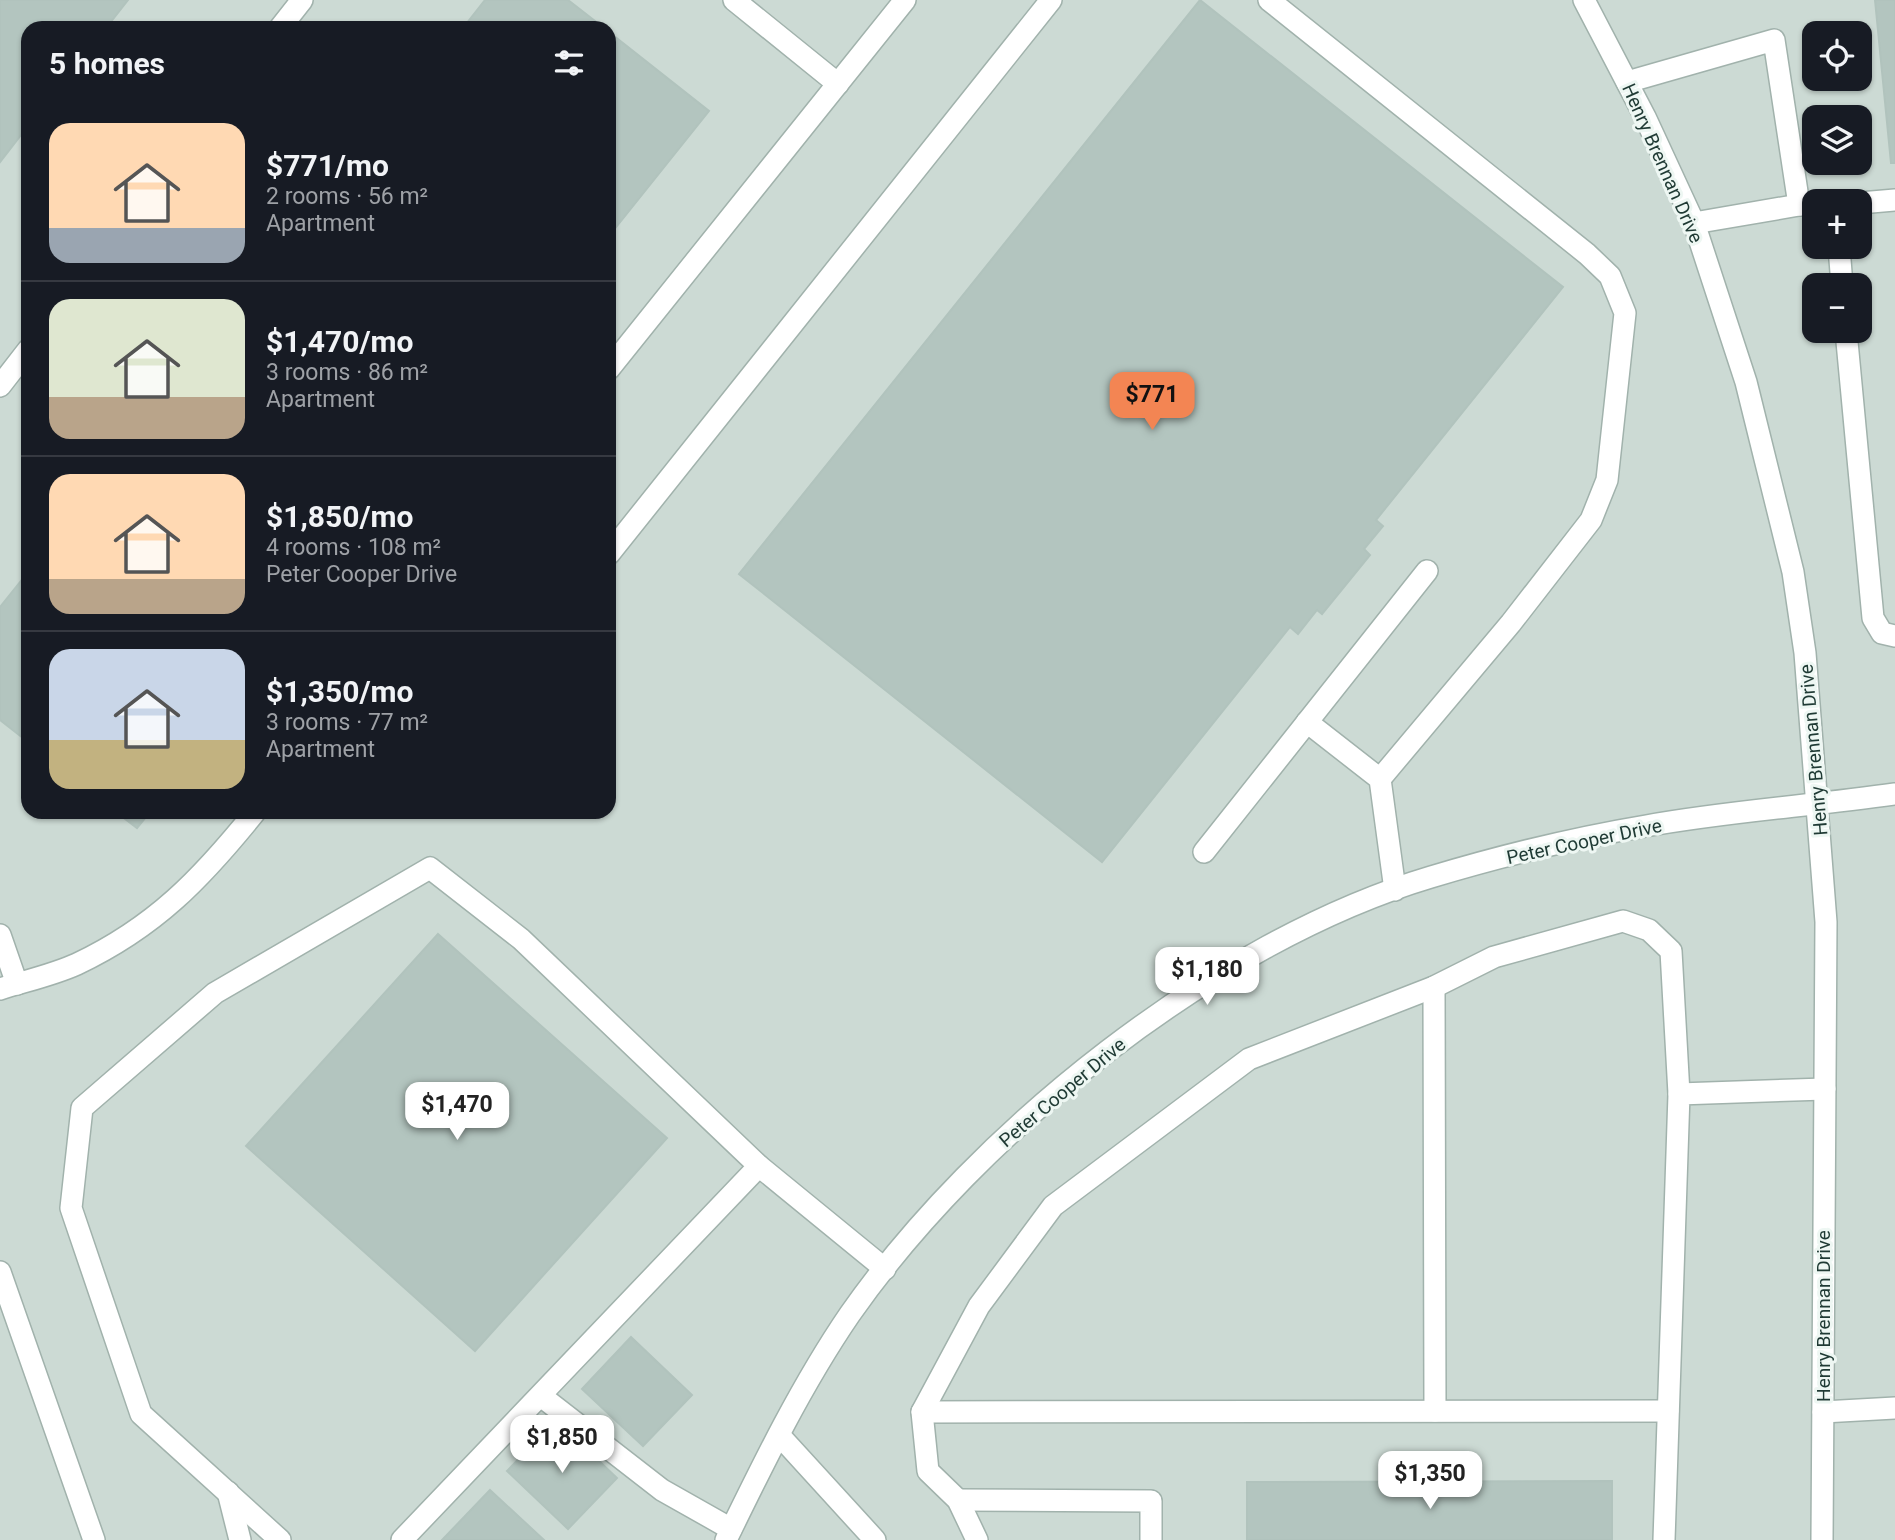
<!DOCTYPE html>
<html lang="en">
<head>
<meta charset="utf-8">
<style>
  :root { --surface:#171b24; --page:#20242c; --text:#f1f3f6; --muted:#9ea1a6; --line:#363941; --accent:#f38553 }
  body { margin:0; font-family:Roboto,sans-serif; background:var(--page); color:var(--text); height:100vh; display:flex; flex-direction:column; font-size:26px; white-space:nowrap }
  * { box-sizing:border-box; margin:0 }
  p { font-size:23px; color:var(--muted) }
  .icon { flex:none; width:38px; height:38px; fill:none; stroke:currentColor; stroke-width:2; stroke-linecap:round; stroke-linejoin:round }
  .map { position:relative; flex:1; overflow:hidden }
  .sheet { position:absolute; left:21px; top:21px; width:595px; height:798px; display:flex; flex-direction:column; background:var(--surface); border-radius:21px; box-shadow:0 2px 5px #0004 }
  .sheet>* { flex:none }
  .buttons { position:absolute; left:1802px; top:21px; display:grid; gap:14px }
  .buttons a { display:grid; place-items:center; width:70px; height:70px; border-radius:14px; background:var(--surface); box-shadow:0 2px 5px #0004; font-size:35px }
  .price { position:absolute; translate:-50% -60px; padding:0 16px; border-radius:14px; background:#fff; color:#222; font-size:23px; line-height:46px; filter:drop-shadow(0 2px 4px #0008) }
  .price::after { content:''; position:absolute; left:50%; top:42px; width:21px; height:16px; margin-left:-10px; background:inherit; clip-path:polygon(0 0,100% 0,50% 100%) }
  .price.on { background:var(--accent); color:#111 }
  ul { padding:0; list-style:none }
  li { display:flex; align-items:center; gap:21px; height:175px; padding:0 28px }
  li+li { border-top:2px solid var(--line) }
  li span { display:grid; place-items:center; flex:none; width:196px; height:140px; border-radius:21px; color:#555 }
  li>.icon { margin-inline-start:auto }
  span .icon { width:84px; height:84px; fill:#fffc; stroke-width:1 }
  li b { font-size:30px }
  h2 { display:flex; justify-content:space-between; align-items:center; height:84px; padding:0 28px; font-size:30px }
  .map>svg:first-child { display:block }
  .built { fill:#ccdad4; fill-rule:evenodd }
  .building { fill:#b3c5bf; stroke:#b1c3bd; stroke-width:2 }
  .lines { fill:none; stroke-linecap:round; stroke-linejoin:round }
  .minor-casing { stroke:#a1b2ac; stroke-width:24 }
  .minor { stroke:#fff; stroke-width:21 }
  .labels { text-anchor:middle; stroke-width:6; stroke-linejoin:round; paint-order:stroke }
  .street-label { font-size:19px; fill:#1f3a34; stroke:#eef7f3 }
</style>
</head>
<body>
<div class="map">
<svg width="1895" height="1540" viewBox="0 0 1895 1540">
  <rect width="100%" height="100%" fill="#deeae5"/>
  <!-- built -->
  <path class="built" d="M0 0H1895V1540H0ZM28 28H609V812H28ZM1815 33H1860V79H1815ZM1815 117H1860V163H1815ZM1815 201H1860V247H1815ZM1815 285H1860V331H1815Z"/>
  <!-- building -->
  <g class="building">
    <path d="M0 0H128L106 28H28V126L0 162Z"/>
    <path d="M485 0H568L604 28H463Z"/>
    <path d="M1200 0 1563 287 1376 520 1383 526 1364 549 1370 555 1322 614 1317 610 1298 634 1290 627 1102 862 739 574Z"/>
    <path d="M1875 0H1895V163H1891Z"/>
    <path d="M609 32 709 111 609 236Z"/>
    <path d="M28 572V742L0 720V607Z"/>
    <path d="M116 812H150L137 828Z"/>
    <path d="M438 934 667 1138 475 1351 246 1146Z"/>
    <path d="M631 1337 692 1395 643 1446 582 1389Z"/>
    <path d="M556 1420 617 1478 568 1529 507 1471Z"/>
    <path d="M1612 1481V1540H1247V1482Z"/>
    <path d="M490 1490 544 1540H442Z"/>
  </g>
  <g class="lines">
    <!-- minor casing -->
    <g class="minor-casing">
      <g id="minor">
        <path d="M734 0 838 84"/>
        <path d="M1269 0 1587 254 1610 276 1625 313 1607 480 1591 520 1511 623 1380 779"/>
        <path d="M1584 0 1645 117 1694 223 1746 382 1793 572 1805 653 1826 922 1822 1540"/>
        <path d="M280 28 302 0"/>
        <path d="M1627 82 1774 40 1799 205"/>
        <path d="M1860 203 1895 200"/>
        <path d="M1694 223 1799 205H1815"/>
        <path d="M1839 247 1842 285"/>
        <path d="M1846 331 1873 618 1882 633 1895 636"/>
        <path d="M609 369 905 0"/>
        <path d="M0 386 28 350"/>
        <path d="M609 554 1051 0"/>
        <path d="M1307 722 1380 779 1395 890"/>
        <path d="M1204 852 1427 571"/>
        <path d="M0 935 17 984"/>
        <path d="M1434 987 1435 1411"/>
        <path d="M0 989C25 981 53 975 77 964 155 927 201 879 255 812"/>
        <path d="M759 1166 885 1269"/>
        <path d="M0 1272 94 1540"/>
        <path d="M541 1396 662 1490 731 1529"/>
        <path d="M922 1412 1668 1411"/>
        <path d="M1823 1412 1895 1408"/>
        <path d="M780 1436 875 1540"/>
        <path d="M228 1492 240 1540"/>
        <path d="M958 1500 1151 1501V1540"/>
        <path d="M280 1540 141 1414 71 1208 82 1108 215 993 430 868 521 939 759 1166 402 1540"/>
        <path d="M726 1540C763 1464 802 1384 850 1314 978 1131 1216 941 1431 877 1501 856 1574 838 1646 826 1728 811 1812 806 1895 794"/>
        <path d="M977 1540 958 1500 928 1471 922 1412 979 1306 1053 1206 1249 1059 1434 987 1494 957 1623 921 1649 930 1671 951 1679 1094"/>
        <path d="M1664 1540 1679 1094 1825 1089"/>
      </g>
    </g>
    <!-- minor -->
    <use href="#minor" class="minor"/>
  </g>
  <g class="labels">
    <!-- street labels -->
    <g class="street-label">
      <text transform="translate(1663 163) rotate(66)" y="7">Henry Brennan Drive</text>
      <text transform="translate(1813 750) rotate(-95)" y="7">Henry Brennan Drive</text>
      <text transform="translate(1584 841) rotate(-12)" y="7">Peter Cooper Drive</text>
      <text transform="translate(1062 1092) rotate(-40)" y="7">Peter Cooper Drive</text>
      <text transform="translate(1823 1316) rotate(-90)" y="7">Henry Brennan Drive</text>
    </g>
  </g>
</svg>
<div class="buttons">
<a><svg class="icon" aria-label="locate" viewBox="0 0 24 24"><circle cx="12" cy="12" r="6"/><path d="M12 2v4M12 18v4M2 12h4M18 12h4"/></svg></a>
<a><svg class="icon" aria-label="layers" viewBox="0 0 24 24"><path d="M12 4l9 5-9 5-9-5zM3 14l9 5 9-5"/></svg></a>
<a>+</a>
<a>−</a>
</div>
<b class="price on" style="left:1152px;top:432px">$771</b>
<b class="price" style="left:1207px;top:1007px">$1,180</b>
<b class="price" style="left:457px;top:1142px">$1,470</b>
<b class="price" style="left:562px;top:1475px">$1,850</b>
<b class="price" style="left:1430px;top:1511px">$1,350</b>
<section class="sheet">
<h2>5 homes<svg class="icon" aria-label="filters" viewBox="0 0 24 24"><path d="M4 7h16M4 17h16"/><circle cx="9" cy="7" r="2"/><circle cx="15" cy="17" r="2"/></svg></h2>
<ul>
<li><span style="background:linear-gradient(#ffd9b3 75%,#9aa5b1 0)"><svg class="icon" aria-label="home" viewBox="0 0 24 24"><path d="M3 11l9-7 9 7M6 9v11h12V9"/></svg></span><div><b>$771/mo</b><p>2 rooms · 56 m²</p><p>Apartment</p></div></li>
<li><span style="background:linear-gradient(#dfe7d0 70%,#b9a48a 0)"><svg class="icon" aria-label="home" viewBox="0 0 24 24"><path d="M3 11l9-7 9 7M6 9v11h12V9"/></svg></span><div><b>$1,470/mo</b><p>3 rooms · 86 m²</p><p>Apartment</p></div></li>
<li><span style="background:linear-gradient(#ffd9b3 75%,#b9a48a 0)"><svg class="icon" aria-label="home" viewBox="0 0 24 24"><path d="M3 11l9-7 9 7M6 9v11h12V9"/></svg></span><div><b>$1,850/mo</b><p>4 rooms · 108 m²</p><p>Peter Cooper Drive</p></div></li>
<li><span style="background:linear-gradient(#c9d6e8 65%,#c2b280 0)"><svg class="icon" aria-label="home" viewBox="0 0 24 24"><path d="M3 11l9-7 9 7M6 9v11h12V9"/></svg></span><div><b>$1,350/mo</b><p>3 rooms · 77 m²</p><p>Apartment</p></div></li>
</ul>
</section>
</div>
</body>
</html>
